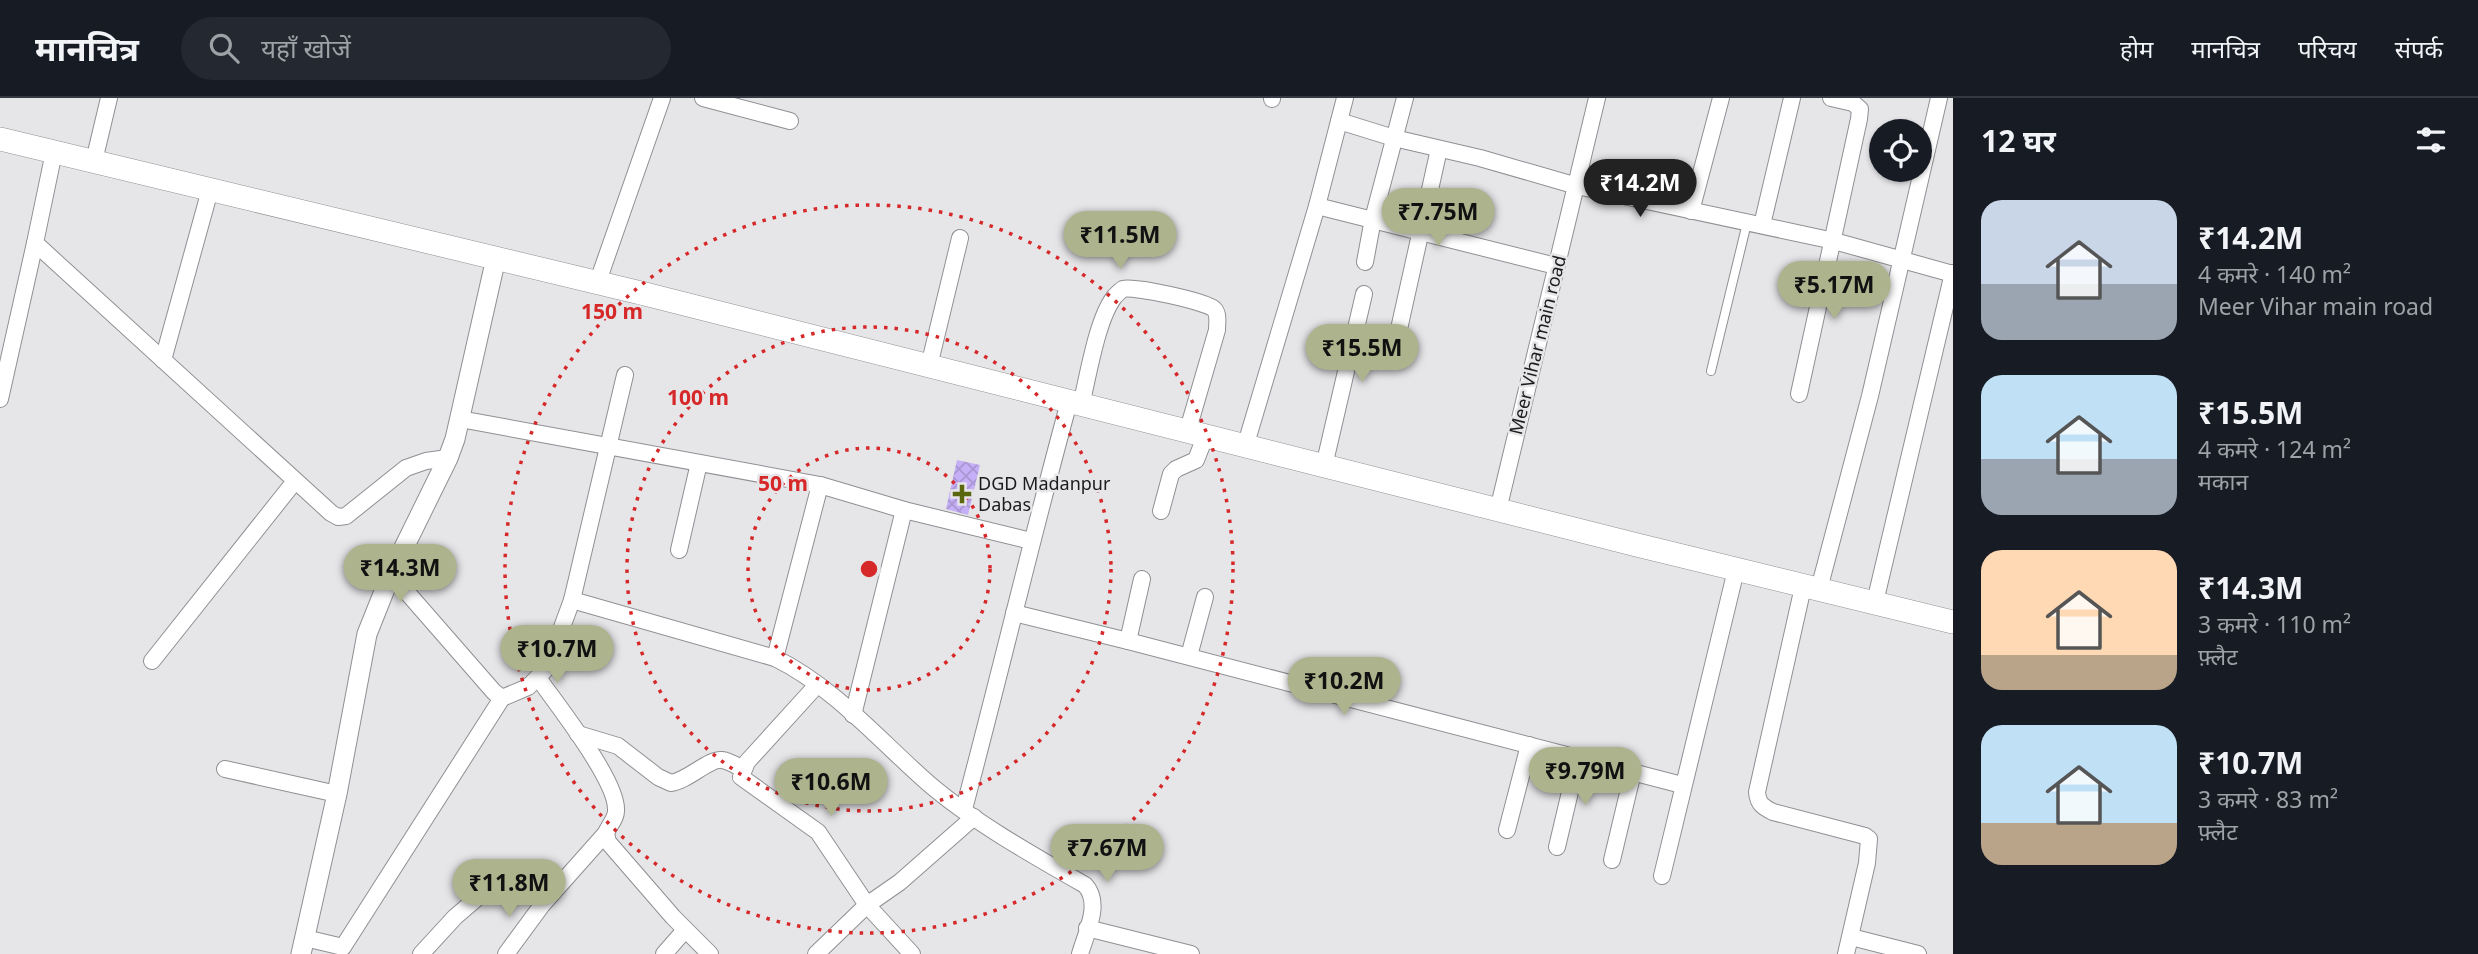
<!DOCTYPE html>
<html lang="hi">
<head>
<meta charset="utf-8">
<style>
  :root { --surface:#171b24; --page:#242831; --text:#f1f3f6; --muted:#9ea1a6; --line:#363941; --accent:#adb48d }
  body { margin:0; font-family:"Noto Sans","Noto Sans Devanagari",sans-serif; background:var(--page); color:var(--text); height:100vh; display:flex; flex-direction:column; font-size:26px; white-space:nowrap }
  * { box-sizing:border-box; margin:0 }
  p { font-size:23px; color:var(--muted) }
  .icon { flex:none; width:38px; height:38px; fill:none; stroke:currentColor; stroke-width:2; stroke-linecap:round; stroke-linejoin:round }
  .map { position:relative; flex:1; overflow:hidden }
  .details { display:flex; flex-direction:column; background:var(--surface); width:525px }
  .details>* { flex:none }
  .fabs { position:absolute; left:1869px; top:21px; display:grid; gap:14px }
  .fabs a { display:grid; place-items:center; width:63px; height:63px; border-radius:50%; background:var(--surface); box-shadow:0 2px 5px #0004; font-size:35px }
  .price { position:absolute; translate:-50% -60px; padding:0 16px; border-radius:24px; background:var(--accent); color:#111; font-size:23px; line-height:46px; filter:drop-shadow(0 2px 4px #0008) }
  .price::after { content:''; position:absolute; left:50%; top:42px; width:21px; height:16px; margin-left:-10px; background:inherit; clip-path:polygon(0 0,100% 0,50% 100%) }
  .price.on { background:#222; color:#fff }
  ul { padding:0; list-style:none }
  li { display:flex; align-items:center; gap:21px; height:175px; padding:0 28px }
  li span { display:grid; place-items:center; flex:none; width:196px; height:140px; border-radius:21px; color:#555 }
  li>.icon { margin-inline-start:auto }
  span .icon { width:84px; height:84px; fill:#fffc; stroke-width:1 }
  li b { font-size:30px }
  h2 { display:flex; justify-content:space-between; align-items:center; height:84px; padding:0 28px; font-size:30px }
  header { display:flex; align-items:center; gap:42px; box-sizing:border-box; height:98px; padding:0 35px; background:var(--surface); border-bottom:2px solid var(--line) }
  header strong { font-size:33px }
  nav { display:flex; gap:38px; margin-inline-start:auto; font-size:24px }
  .search { width:490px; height:63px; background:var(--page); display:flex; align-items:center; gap:18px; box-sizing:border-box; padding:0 24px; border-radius:38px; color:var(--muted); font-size:26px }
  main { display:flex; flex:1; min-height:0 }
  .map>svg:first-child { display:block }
  .building { fill:url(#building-cross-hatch) }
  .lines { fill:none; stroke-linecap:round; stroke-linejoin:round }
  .service-casing { stroke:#908f93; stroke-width:10 }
  .minor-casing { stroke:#908f93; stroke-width:18 }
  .tertiary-casing { stroke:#908f93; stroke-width:21 }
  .secondary-casing { stroke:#908f93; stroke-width:24 }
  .service { stroke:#fff; stroke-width:8 }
  .minor { stroke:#fff; stroke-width:16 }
  .tertiary { stroke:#fff; stroke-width:19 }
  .secondary { stroke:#fff; stroke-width:23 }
  .ring { fill:none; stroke:#d62828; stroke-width:3.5; stroke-dasharray:3.5 7 }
  .poi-dot { fill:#5a670d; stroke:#e6e5e8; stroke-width:2.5 }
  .labels { text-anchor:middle; stroke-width:5; stroke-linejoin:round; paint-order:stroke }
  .street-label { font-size:18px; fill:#1b1b1c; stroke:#e6e5e8 }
  .poi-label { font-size:18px; fill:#1b1b1c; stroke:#e6e5e8; text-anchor:start }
  .centre { fill:#d62828; stroke:#e6e5e8; stroke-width:3.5 }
  .ring-label { font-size:21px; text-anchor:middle; font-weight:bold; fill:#d62828; stroke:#e6e5e8; stroke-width:5; stroke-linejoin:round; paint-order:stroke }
</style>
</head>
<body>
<header>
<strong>मानचित्र</strong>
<div class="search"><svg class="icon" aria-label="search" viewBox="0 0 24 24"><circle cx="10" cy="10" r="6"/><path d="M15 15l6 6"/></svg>यहाँ खोजें</div>
<nav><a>होम</a><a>मानचित्र</a><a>परिचय</a><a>संपर्क</a></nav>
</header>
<main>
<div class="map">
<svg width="1953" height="856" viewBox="0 0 1953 856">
  <defs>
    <pattern id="building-cross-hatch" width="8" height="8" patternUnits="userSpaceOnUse" patternTransform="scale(1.75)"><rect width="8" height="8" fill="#c5aff6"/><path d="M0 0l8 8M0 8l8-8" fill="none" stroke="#a996d2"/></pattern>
  </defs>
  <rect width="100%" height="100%" fill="#e6e5e8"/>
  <!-- building -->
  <path class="building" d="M957 362 980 367 968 417 946 411Z"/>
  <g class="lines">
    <!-- service casing -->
    <g class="service-casing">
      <path id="service" d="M1711 273 1747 125"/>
    </g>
    <!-- minor casing -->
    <g class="minor-casing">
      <g id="minor">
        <path d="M703 0 790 23"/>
        <path d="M1272 1V0"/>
        <path d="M1339 23 1394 40 1480 60 1577 88 1834 143 1953 176"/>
        <path d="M54 54 35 145 331 415 338 419 346 418 406 370 426 363 448 360"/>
        <path d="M94 63 109 0"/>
        <path d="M1317 108 1556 168"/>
        <path d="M1691 113 1721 0"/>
        <path d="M1762 127 1792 0"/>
        <path d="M1365 164 1373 121 1405 0"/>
        <path d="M597 186 662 0"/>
        <path d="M1397 240 1439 51"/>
        <path d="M163 262 210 92"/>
        <path d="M929 268 960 140"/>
        <path d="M1799 296 1859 21 1860 11 1853 5 1831 0"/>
        <path d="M0 301 35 145"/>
        <path d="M1081 307C1088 279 1097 220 1115 198 1117 196 1121 192 1123 191 1134 188 1205 203 1214 211 1219 216 1217 225 1217 232L1187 335"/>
        <path d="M460 321 820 387 904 412 1031 443"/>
        <path d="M1245 349 1317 108 1345 0"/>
        <path d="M1324 368 1364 196"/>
        <path d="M1498 412 1597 0"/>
        <path d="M1161 413 1171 376 1176 371 1196 362 1205 339"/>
        <path d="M679 452 699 365"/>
        <path d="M391 476 494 594 502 600 528 589 547 570 572 502 625 277"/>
        <path d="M1803 489 1757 694C1758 706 1763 709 1773 714L1865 738 1869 741 1867 765 1846 856"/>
        <path d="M1819 491 1870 298 1939 0"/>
        <path d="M572 502 775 560C834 589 879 642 928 685 972 723 1034 758 1085 787 1102 805 1086 835 1080 856"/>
        <path d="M1875 504 1953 175"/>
        <path d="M1014 515 1128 543 1682 687"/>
        <path d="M1128 543 1142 481"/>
        <path d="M1189 558 1205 499"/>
        <path d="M775 560 820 387"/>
        <path d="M152 563 295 383"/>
        <path d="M539 581C557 607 616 681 616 711 617 720 609 727 606 735L608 744 673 819 710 856"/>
        <path d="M817 587 747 664 741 679 818 734 867 807 912 856"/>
        <path d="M853 617 904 412"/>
        <path d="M578 636 618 648 658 679 671 685C687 683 710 660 722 662 729 663 737 668 743 671"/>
        <path d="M225 671 337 696"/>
        <path d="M964 711C1000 576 1032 439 1069 304"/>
        <path d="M1507 732 1529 647"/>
        <path d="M1557 749 1578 660"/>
        <path d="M1612 762 1633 674"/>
        <path d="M1662 778 1736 472"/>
        <path d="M1087 830 1191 856"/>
        <path d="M1851 839 1918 856"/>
        <path d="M305 840 343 849 502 600"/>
        <path d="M421 856 455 819 483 795"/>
        <path d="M506 856 542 807 606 735"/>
        <path d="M664 856 685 832"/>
        <path d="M816 856 867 807 900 784 974 719"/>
      </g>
    </g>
    <!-- tertiary casing -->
    <g class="tertiary-casing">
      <path id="tertiary" d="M301 856 337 696 367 536 391 476 448 360 455 341 496 160"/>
    </g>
    <!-- secondary casing -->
    <g class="secondary-casing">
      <path id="secondary" d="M0 41 645 196 1637 447 1953 524"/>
    </g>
    <!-- service -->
    <use href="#service" class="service"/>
    <!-- minor -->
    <use href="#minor" class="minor"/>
    <!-- tertiary -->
    <use href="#tertiary" class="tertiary"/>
    <!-- secondary -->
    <use href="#secondary" class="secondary"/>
  </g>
  <!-- distance rings -->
  <g class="ring">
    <circle cx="869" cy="471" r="121"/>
    <circle cx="869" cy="471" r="242"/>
    <circle cx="869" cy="471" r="364"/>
  </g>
  <!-- markers -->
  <path class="poi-dot" d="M958.5 385.5h7v7h7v7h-7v7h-7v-7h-7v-7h7z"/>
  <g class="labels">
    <!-- street labels -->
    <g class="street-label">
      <text transform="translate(1538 247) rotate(-76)" y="6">Meer Vihar main road</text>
    </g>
    <!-- poi labels -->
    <g class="poi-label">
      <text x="978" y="392">DGD Madanpur<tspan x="978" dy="21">Dabas</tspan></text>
    </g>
  </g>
  <circle cx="869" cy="471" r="10" class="centre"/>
  <g class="ring-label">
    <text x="612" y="221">150 m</text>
    <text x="698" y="307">100 m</text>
    <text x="783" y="393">50 m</text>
  </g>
</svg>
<div class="fabs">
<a><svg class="icon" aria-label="locate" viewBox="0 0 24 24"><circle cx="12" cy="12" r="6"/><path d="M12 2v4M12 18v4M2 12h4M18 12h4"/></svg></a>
</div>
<b class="price on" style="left:1640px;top:121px">₹14.2M</b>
<b class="price" style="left:1438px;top:150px">₹7.75M</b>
<b class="price" style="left:1120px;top:173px">₹11.5M</b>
<b class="price" style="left:1834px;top:223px">₹5.17M</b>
<b class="price" style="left:1362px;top:286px">₹15.5M</b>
<b class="price" style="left:400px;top:506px">₹14.3M</b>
<b class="price" style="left:557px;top:587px">₹10.7M</b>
<b class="price" style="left:1344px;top:619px">₹10.2M</b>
<b class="price" style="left:1585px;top:709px">₹9.79M</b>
<b class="price" style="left:831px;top:720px">₹10.6M</b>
<b class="price" style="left:1107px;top:786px">₹7.67M</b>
<b class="price" style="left:509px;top:821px">₹11.8M</b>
</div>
<section class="details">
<h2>12 घर<svg class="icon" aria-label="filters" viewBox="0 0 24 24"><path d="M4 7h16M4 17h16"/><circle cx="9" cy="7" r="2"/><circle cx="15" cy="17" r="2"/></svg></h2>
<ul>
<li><span style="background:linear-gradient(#c9d6e8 60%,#9aa5b1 0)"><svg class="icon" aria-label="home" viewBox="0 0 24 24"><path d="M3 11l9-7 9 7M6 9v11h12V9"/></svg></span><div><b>₹14.2M</b><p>4 कमरे · 140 m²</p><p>Meer Vihar main road</p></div></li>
<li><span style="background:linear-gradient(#bfe0f5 60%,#9aa5b1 0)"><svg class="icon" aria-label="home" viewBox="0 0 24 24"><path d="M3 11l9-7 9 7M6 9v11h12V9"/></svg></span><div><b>₹15.5M</b><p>4 कमरे · 124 m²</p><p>मकान</p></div></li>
<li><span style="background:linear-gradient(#ffd9b3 75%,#b9a48a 0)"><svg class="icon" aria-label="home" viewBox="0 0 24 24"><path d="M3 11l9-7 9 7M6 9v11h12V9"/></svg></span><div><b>₹14.3M</b><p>3 कमरे · 110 m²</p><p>फ़्लैट</p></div></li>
<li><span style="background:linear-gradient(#bfe0f5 70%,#b9a48a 0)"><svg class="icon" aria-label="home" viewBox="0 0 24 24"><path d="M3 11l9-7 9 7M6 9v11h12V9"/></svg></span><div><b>₹10.7M</b><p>3 कमरे · 83 m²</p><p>फ़्लैट</p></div></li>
</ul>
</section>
</main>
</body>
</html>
